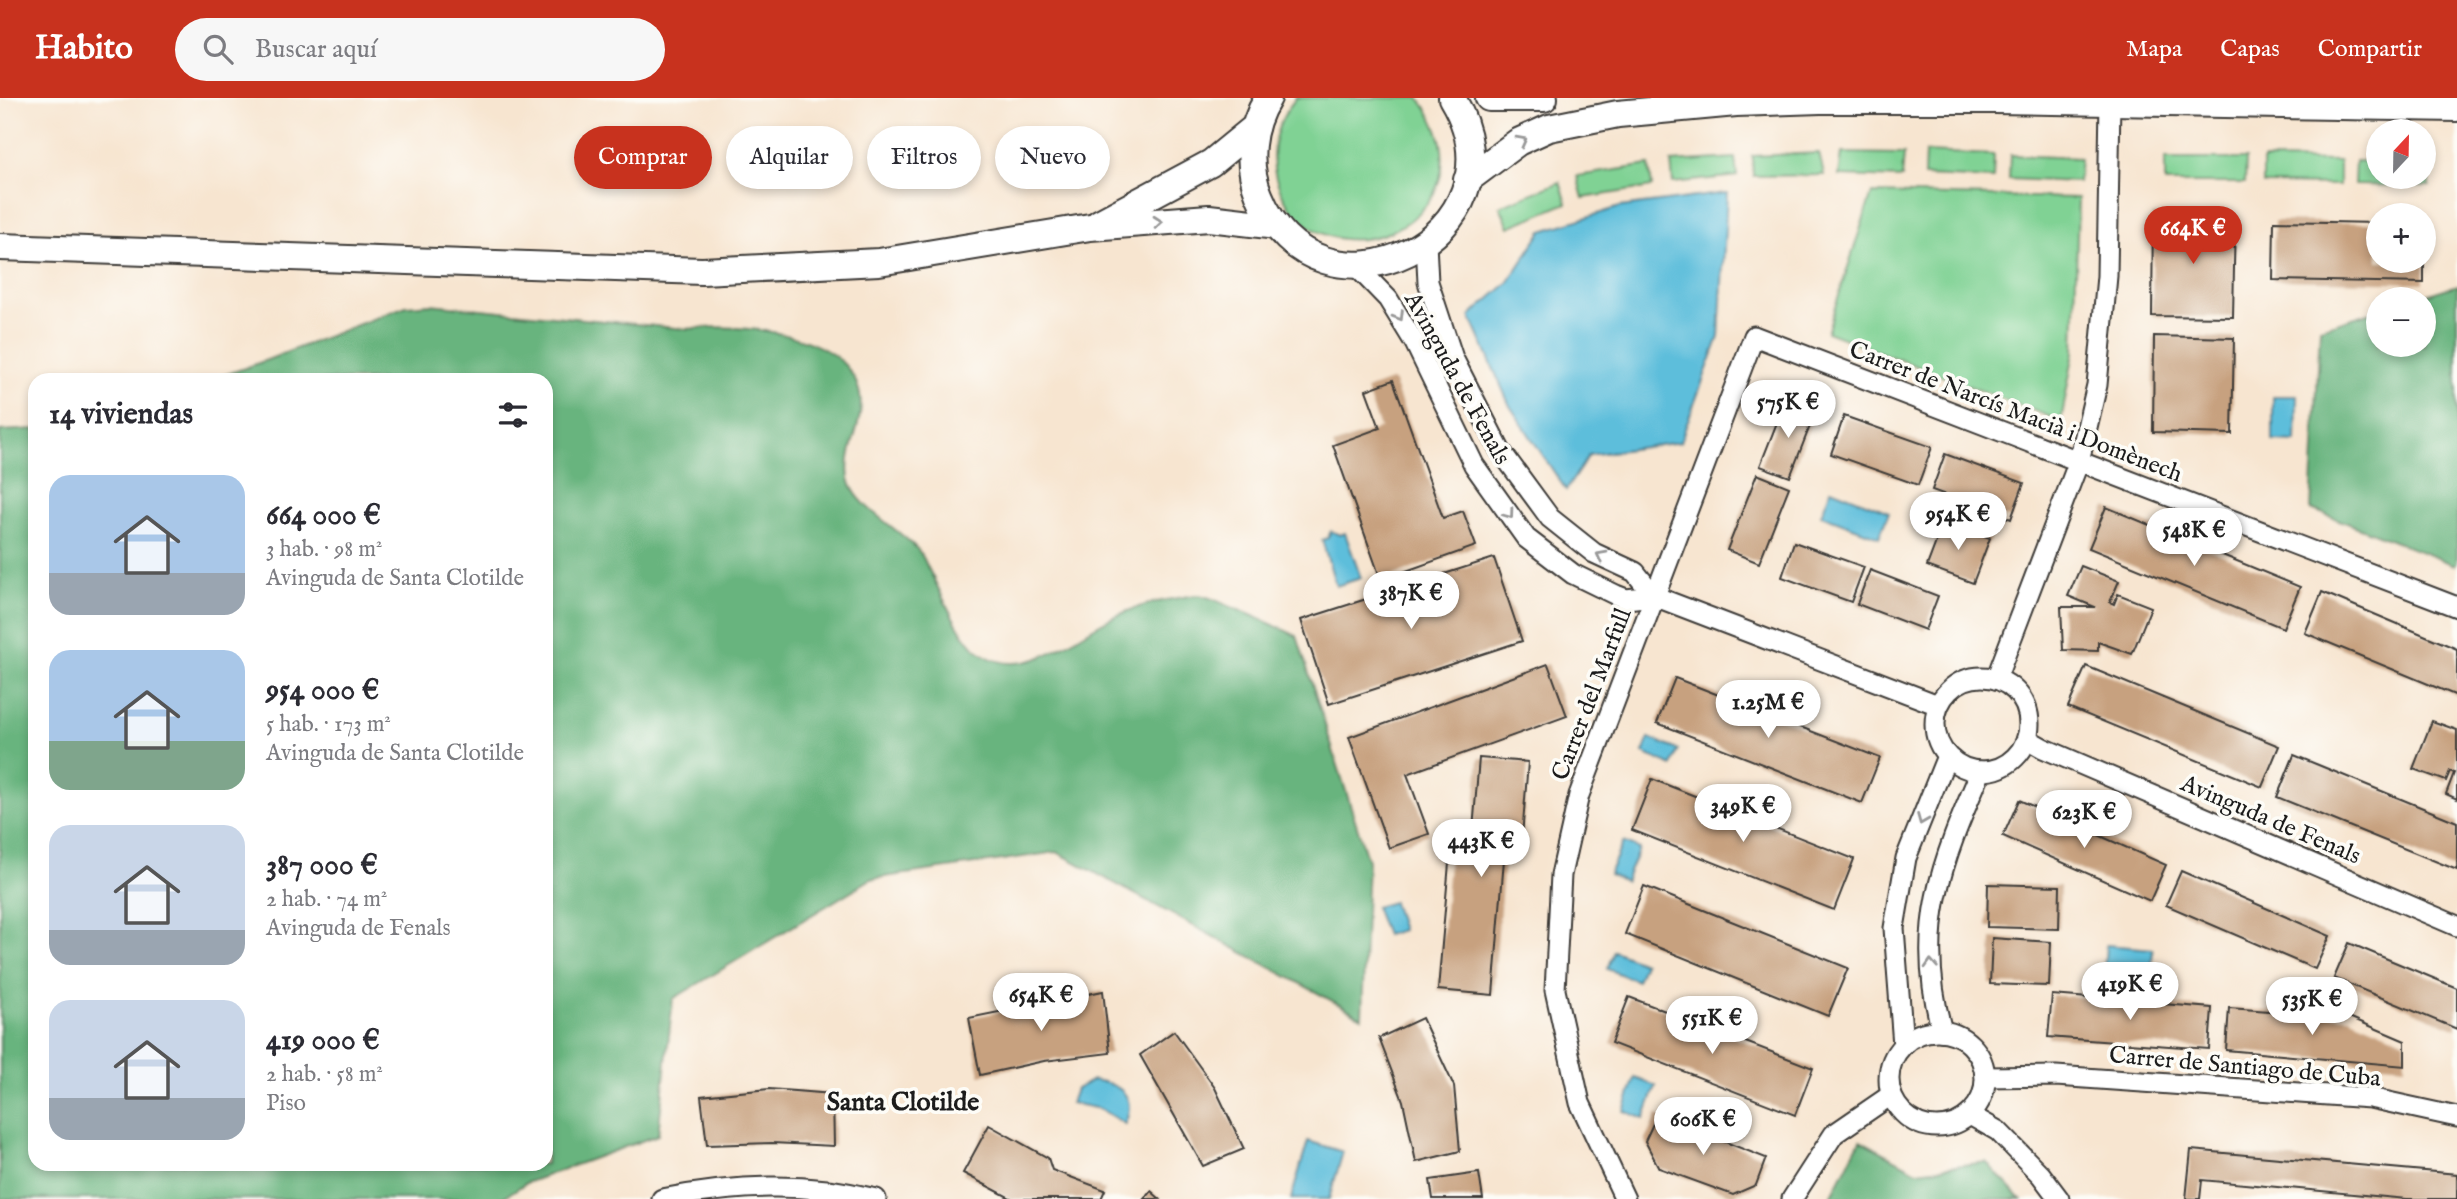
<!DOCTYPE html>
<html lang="es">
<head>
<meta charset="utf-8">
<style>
  :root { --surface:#fff; --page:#f7f7f7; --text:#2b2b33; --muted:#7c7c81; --accent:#c8321e }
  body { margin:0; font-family:"IM FELL English",serif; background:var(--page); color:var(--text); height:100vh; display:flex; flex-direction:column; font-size:26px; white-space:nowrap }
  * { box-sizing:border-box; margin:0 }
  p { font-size:23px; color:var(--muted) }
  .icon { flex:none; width:38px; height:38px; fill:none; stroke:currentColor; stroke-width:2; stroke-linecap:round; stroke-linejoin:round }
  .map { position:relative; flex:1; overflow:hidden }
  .sheet { position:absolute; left:28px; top:275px; width:525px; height:798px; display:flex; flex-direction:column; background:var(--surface); border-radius:21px; box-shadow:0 4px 10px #0003 }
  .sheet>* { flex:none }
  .guide { position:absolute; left:574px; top:28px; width:665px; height:63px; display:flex; gap:14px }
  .needle { width:46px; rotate:22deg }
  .buttons { position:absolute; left:2366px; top:21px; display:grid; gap:14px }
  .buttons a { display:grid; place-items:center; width:70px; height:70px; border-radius:50%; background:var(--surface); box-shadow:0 4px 10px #0003; font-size:35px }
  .price { position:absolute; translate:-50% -60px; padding:0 16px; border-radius:24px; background:#fff; color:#222; font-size:23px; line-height:46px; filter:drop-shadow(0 2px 4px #0008) }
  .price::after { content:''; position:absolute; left:50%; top:42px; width:21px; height:16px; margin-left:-10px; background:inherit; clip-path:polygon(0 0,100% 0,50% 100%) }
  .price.current { background:var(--accent); color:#fff }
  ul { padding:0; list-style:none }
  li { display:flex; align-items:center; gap:21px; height:175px; padding:0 21px }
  li span { display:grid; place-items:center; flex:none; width:196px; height:140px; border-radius:21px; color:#555 }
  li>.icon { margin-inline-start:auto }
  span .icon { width:84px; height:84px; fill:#fffc; stroke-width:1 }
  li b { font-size:30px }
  h2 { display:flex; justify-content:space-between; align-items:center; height:84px; padding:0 21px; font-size:30px }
  .chip { padding:0 24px; border-radius:32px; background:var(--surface); box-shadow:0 4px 10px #0003; font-size:24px; line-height:63px }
  .chip.current { background:var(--accent); color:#fff }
  header { display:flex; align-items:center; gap:42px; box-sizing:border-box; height:98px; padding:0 35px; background:var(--accent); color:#fff }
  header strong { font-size:33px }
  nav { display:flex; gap:38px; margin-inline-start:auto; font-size:24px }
  .search { width:490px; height:63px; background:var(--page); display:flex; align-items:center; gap:18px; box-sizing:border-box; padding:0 24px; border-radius:38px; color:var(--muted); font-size:26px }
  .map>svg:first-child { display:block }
  .green { fill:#80d294; stroke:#4e7758; stroke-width:2 }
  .forest { fill:#68b47e; stroke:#42684d; stroke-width:2 }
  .water { fill:#5dbedb; stroke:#3c6d7c; stroke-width:2 }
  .building { fill:#c7a17f }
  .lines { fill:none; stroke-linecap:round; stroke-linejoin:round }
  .street-casing { stroke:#3d3a37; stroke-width:23 }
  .secondary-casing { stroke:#3d3a37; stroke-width:30 }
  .street { stroke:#fff; stroke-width:19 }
  .secondary { stroke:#fff; stroke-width:26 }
  .oneway { stroke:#999 }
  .labels { text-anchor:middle; stroke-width:7; stroke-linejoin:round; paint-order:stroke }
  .street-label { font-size:24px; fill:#1c1c1c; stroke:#fdfcf7 }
  .neighbourhood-label { font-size:26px; font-weight:bold; fill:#1c1c1c; stroke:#fdfcf7 }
</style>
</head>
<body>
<header>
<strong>Habito</strong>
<div class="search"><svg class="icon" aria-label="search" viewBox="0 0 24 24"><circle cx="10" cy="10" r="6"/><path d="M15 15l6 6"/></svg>Buscar aquí</div>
<nav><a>Mapa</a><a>Capas</a><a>Compartir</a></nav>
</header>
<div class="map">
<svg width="2457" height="1101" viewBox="0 0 2457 1101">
  <rect width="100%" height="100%" fill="#fdfcf7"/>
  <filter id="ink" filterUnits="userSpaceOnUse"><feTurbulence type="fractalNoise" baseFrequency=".0143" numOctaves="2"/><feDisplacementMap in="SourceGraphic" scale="14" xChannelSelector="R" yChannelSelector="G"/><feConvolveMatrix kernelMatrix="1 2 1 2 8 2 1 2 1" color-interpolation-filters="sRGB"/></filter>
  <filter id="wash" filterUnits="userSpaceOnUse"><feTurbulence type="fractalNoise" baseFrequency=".00686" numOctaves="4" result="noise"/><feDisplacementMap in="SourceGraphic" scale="28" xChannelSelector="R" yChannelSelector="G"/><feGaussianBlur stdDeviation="1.57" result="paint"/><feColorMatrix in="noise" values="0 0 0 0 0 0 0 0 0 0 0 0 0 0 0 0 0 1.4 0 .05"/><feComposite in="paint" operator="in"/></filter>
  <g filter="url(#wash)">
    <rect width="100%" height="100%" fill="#f7e5d0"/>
    <!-- green -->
    <g class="green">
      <path d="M1296 0H1419C1509 118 1314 206 1276 80 1268 51 1277 23 1296 0Z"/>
      <path d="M1925 54 1994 57 1993 81 1924 78Z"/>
      <path d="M1819 55 1824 77 1753 78 1752 58Z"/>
      <path d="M1842 55 1904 56 1902 80 1839 78Z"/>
      <path d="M2010 57 2080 60 2078 84 2009 81Z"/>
      <path d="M1735 60 1737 78 1673 85 1671 64Z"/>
      <path d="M2165 61H2246L2245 85H2165Z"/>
      <path d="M2263 62 2339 63V87L2263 86Z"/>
      <path d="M2355 63H2378V79H2424V64H2430V88L2354 87Z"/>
      <path d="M1649 67 1652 89 1583 100 1577 78Z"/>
      <path d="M1560 84 1567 105 1509 129 1500 108Z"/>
      <path d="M1872 95 2078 100 2074 254 2061 323 1827 234Z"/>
    </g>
    <!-- forest -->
    <g class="forest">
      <path d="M2457 187V463L2455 467 2311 411 2320 230 2378 212V247H2424V201H2413Z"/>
      <path d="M430 206 686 231C737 225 848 232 860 297 865 326 844 351 849 380 854 409 901 431 918 452 923 457 925 464 928 470 943 497 959 543 986 558 1025 580 1066 545 1098 527 1123 513 1149 504 1178 500 1184 499 1192 497 1199 497 1208 498 1220 504 1229 508 1252 517 1274 527 1297 538L1368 763 1362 919 1057 754 871 781 673 901 658 1037 526 1085 501 1101H0V333L35 331V1066H546V282H211L267 262 406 208Z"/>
      <path d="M1860 1042 1917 1073 1986 1064 2021 1101H1830Z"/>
    </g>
    <!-- water -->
    <g class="water">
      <path d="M1727 95 1719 239 1680 344 1589 357 1566 392 1510 308 1470 218 1508 185 1542 133 1620 109Z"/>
      <path d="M2273 298H2297L2296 344 2273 343Z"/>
      <path d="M1831 391 1889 414 1879 439 1821 417Z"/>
      <path d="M1331 433 1340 437 1345 435 1361 480 1336 488 1322 442 1328 440Z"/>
      <path d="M1649 640 1678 652 1672 668 1643 655Z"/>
      <path d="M1623 744 1639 751 1625 783 1609 776Z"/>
      <path d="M1393 804 1402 832 1386 837 1375 809Z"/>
      <path d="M2106 847 2153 851 2151 878 2104 874Z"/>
      <path d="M1614 853 1644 865 1637 883 1607 871Z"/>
      <path d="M1635 980 1656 988 1644 1021 1624 1013Z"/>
      <path d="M1093 982C1120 986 1137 997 1125 1026L1100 1011 1071 1005 1076 991Z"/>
      <path d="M1308 1043 1343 1054 1329 1101H1291Z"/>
    </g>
    <g id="blocks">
      <!-- building -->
      <g class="building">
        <path d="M2153 117 2235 119 2233 219 2152 218Z"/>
        <path d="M2274 123 2378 125V163H2424V185L2273 182Z"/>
        <path d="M2154 238 2234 240 2232 336 2153 334Z"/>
        <path d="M1393 282 1443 420 1463 413 1476 448 1381 482 1333 347 1380 330 1366 292Z"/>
        <path d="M1785 304 1815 315 1790 379 1760 368Z"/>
        <path d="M1844 318 1932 349 1918 387 1831 356Z"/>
        <path d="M1945 356 2024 385 2011 421 1932 392Z"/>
        <path d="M1757 376 1789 389 1759 465 1727 452Z"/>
        <path d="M2106 409 2300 489 2283 530 2089 450Z"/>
        <path d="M1944 423 1990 440 1973 485 1927 468Z"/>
        <path d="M1794 444 1864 469 1851 504 1782 479Z"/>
        <path d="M1494 460 1522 543 1329 606 1301 522Z"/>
        <path d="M2081 468 2119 483 2110 504 2114 506 2118 496 2151 509 2132 556 2098 544V553L2063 552 2061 509H2095L2068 498Z"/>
        <path d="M1870 472 1938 498 1925 532 1857 506Z"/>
        <path d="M2322 494 2457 551V598L2305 535Z"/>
        <path d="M1548 566 1567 618 1407 676 1429 736 1389 750 1349 639Z"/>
        <path d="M2086 568 2279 648 2262 689 2068 609Z"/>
        <path d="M1675 580 1880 660 1862 705 1657 625Z"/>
        <path d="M2432 623 2457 632V701L2446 696 2454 675 2450 673 2446 683 2413 671Z"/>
        <path d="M2294 657 2457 724V772L2277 699Z"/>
        <path d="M1479 660 1528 664 1521 751 1505 749 1493 897 1438 892 1451 742 1472 744Z"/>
        <path d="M1652 681 1854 761 1834 812 1632 732Z"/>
        <path d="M2019 702 2166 767 2150 803 2003 738Z"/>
        <path d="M2181 773 2330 838 2315 871 2166 807Z"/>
        <path d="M1988 786 2060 788 2059 831 1987 829Z"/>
        <path d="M1644 788 1848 870 1828 918 1625 836Z"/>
        <path d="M1992 840 2051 844 2049 888 1990 886Z"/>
        <path d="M2349 845 2457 890V931L2334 880Z"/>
        <path d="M1103 893 1110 955 1044 963 980 977 969 920Z"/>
        <path d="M2052 897 2212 910 2209 951 2048 939Z"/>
        <path d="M1629 899 1813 970 1795 1017 1611 945Z"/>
        <path d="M2229 910 2349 919 2405 943V968L2226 952Z"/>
        <path d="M1422 920 1454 988 1460 1053 1416 1064 1403 1003 1379 940Z"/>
        <path d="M1174 933 1215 990 1244 1051 1203 1068 1140 957Z"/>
        <path d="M769 991 833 996 834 1048 772 1045 707 1047 701 998Z"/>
        <path d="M1657 1017 1766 1060 1756 1087 1733 1097 1659 1070 1645 1043Z"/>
        <path d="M989 1027 1048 1060 1052 1072 1105 1092 1101 1101H1012L963 1075Z"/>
        <path d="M2191 1052 2457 1076V1101H2407L2202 1082 2200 1101H2186Z"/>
        <path d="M1479 1075 1483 1101H1433L1430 1082Z"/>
        <path d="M1151 1093 1160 1101H1144Z"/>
      </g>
    </g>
  </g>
  <g filter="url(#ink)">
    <use href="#blocks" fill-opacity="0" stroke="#3d3a37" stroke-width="2"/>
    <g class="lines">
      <!-- street casing -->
      <g class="street-casing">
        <g id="street">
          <path d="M1426 145 1428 184 1453 260 1500 352 1550 420 1594 455 1635 474 1654 498"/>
          <path d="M1355 167 1388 201 1415 245 1474 367 1526 440 1573 476 1616 497 1626 501 1654 498 1938 607"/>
          <circle cx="1982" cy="626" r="47"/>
          <path d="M1996 581 2079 363 2097 287 2107 178 2110 4"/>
          <path d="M2027 641 2043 650 2457 828"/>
          <path d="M1942 933C1914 831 1941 766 1981 673"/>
          <circle cx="1937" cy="981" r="48"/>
          <path d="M1903 947 1894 830 1906 760 1947 658"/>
          <path d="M1986 979 2056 978 2370 1000 2457 1019"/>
          <path d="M1970 1017 1998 1033 2041 1077 2059 1101"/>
          <path d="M662 1101C734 1087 805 1083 876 1101"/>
          <path d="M1625 1101 1580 1005 1555 892 1561 777 1579 697 1754 238 2457 509"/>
          <path d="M1792 1101 1834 1036 1891 997"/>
        </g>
      </g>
      <!-- secondary casing -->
      <g class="secondary-casing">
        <g id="secondary">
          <path d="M1268 0C1250 29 1246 65 1259 97 1317 242 1534 137 1452 0"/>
          <path d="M1489 0H1544"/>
          <path d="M1467 82 1518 44 1549 30 1618 16 1736 5 1820 2H1995L2457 10"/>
          <path d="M1099 125 1211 65 1255 29"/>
          <path d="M0 149 702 173 879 164 1090 129 1209 120 1277 128"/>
        </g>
      </g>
      <!-- street -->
      <use href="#street" class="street"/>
      <!-- secondary -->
      <use href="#secondary" class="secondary"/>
    </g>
    <!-- one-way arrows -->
    <defs><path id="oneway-chevron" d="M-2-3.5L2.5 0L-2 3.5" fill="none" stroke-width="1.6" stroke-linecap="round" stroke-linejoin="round" transform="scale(1.75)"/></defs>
    <g class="oneway">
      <use href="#oneway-chevron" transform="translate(1522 43) rotate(-28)"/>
      <use href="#oneway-chevron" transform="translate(1158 124) rotate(-5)"/>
      <use href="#oneway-chevron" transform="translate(1399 218) rotate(59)"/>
      <use href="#oneway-chevron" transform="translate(1509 416) rotate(54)"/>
      <use href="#oneway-chevron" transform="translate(1601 458) rotate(-152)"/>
      <use href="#oneway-chevron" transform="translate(1922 722) rotate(112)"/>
      <use href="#oneway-chevron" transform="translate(1931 866) rotate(-93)"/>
    </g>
  </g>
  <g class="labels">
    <!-- street labels -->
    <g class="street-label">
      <text transform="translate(1458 280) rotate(61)" y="8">Avinguda de Fenals</text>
      <text transform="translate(2016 313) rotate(21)" y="8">Carrer de Narcís Macià i Domènech</text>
      <text transform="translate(1591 596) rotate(-69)" y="8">Carrer del Marfull</text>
      <text transform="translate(2271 721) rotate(23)" y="8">Avinguda de Fenals</text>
      <text transform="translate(2245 968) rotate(5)" y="8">Carrer de Santiago de Cuba</text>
    </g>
    <!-- neighbourhood labels -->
    <g class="neighbourhood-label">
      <text x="903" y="1012">Santa Clotilde</text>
    </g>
  </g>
</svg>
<div class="buttons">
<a><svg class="needle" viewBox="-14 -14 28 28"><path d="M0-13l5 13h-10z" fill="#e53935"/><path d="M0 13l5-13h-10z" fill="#7c7c81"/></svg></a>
<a>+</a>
<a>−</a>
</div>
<b class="price current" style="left:2193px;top:168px">664K €</b>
<b class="price" style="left:1788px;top:342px">575K €</b>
<b class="price" style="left:1958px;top:454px">954K €</b>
<b class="price" style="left:2194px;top:470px">548K €</b>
<b class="price" style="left:1411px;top:533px">387K €</b>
<b class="price" style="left:1768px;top:642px">1.25M €</b>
<b class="price" style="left:1743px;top:746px">349K €</b>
<b class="price" style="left:2084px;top:752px">623K €</b>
<b class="price" style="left:1481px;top:781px">443K €</b>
<b class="price" style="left:2130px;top:924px">419K €</b>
<b class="price" style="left:1041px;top:935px">654K €</b>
<b class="price" style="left:2312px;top:939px">535K €</b>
<b class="price" style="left:1712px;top:958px">551K €</b>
<b class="price" style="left:1703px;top:1059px">606K €</b>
<div class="guide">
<a class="chip current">Comprar</a>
<a class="chip">Alquilar</a>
<a class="chip">Filtros</a>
<a class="chip">Nuevo</a>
</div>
<section class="sheet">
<h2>14 viviendas<svg class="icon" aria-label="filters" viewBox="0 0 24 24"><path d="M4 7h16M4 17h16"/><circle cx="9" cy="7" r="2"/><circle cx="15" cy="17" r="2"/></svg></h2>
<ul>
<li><span style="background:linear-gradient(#a9c7e8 70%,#9aa5b1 0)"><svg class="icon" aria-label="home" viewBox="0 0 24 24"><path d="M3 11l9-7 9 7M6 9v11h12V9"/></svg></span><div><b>664 000 €</b><p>3 hab. · 98 m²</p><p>Avinguda de Santa Clotilde</p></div></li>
<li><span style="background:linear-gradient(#a9c7e8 65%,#7fa58c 0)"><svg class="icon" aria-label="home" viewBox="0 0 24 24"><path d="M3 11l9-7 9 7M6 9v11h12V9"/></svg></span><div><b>954 000 €</b><p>5 hab. · 173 m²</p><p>Avinguda de Santa Clotilde</p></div></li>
<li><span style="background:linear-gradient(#c9d6e8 75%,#9aa5b1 0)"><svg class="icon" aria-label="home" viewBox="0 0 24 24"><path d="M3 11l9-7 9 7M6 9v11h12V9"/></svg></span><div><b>387 000 €</b><p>2 hab. · 74 m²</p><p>Avinguda de Fenals</p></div></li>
<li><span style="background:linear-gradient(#c9d6e8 70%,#9aa5b1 0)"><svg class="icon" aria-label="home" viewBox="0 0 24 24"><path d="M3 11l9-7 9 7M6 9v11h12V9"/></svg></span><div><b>419 000 €</b><p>2 hab. · 58 m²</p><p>Piso</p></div></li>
</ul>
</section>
</div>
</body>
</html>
